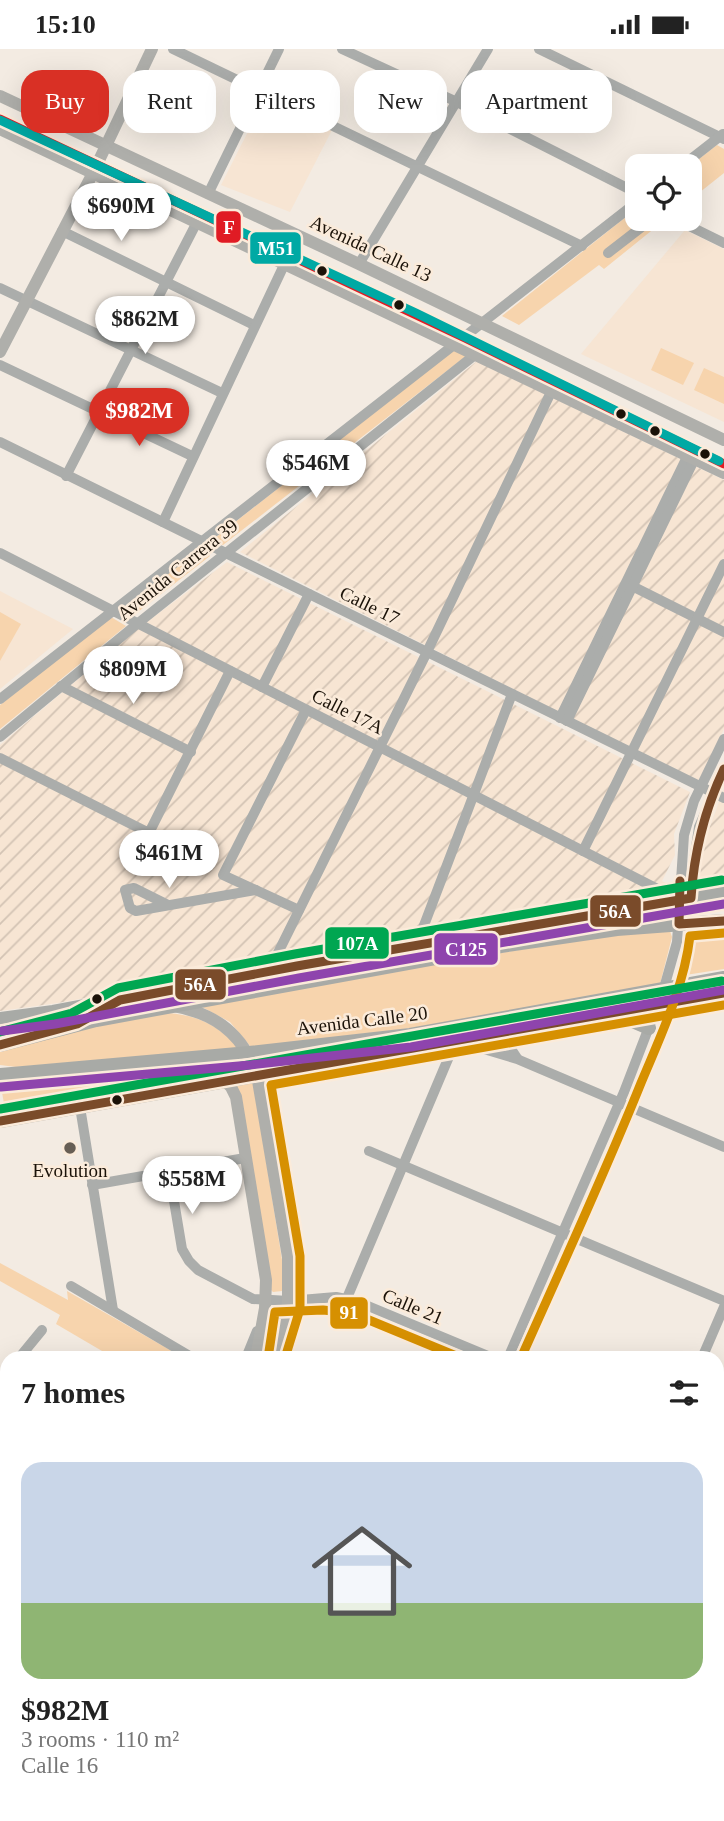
<!DOCTYPE html>
<html lang="en">
<head>
<meta charset="utf-8">
<style>
  :root { --surface:#fff; --page:#f6f6f6; --text:#222; --muted:#767676; --line:#e0e0e0; --accent:#d93025 }
  body { margin:0; font-family:Georgia,serif; background:var(--page); color:var(--text); height:100vh; display:flex; flex-direction:column; font-size:26px; white-space:nowrap }
  * { box-sizing:border-box; margin:0 }
  p { font-size:23px; color:var(--muted) }
  .icon { flex:none; width:38px; height:38px; fill:none; stroke:currentColor; stroke-width:2; stroke-linecap:round; stroke-linejoin:round }
  .map { position:relative; flex:1; overflow:hidden }
  .drawer { position:absolute; left:0px; top:1302px; width:724px; height:471px; display:flex; flex-direction:column; background:var(--surface); border-radius:21px 21px 0 0; box-shadow:0 7px 28px #0002 }
  .drawer>* { flex:none }
  .hud { position:absolute; left:21px; top:21px; width:682px; height:63px; display:flex; gap:14px }
  .fabs { position:absolute; left:625px; top:105px; display:grid; gap:14px }
  .fabs a { display:grid; place-items:center; width:77px; height:77px; border-radius:14px; background:var(--surface); box-shadow:0 7px 28px #0002; font-size:35px }
  .price { position:absolute; translate:-50% -60px; padding:0 16px; border-radius:24px; background:#fff; color:#222; font-size:23px; line-height:46px; filter:drop-shadow(0 2px 4px #0008) }
  .price::after { content:''; position:absolute; left:50%; top:42px; width:21px; height:16px; margin-left:-10px; background:inherit; clip-path:polygon(0 0,100% 0,50% 100%) }
  .price.active { background:var(--accent); color:#fff }
  ul { padding:0; list-style:none }
  li { display:grid; align-content:center; gap:14px; height:371px; padding:0 21px }
  li+li { border-top:2px solid var(--line) }
  li span { display:grid; place-items:center; height:217px; border-radius:21px; color:#555 }
  li>.icon { margin-inline-start:auto }
  span .icon { width:126px; height:126px; fill:#fffc; stroke-width:1 }
  li b { font-size:30px }
  h2 { display:flex; justify-content:space-between; align-items:center; height:84px; padding:0 21px; font-size:30px }
  .tag { padding:0 24px; border-radius:21px; background:var(--surface); box-shadow:0 7px 28px #0002; font-size:24px; line-height:63px }
  .tag.active { background:var(--accent); color:#fff }
  .status { display:flex; justify-content:space-between; align-items:center; height:49px; padding:0 35px; background:var(--surface); direction:ltr }
  .status svg { height:19px; fill:currentColor }
  .map>svg:first-child { display:block }
  .built { fill:#f7e5d3 }
  .industrial { fill:url(#industrial-furrows) }
  .green { fill:#f7d4ad }
  .forest { fill:url(#forest-firs) }
  .lines { fill:none; stroke-linecap:round; stroke-linejoin:round }
  .minor { stroke:#abadab; stroke-width:10 }
  .major { stroke:#afafab; stroke-width:12 }
  .highway { stroke:#a8aaa6; stroke-width:14 }
  .bus-1-casing { stroke:#fbebda; stroke-width:14 }
  .bus-2-casing { stroke:#fbebda; stroke-width:14 }
  .bus-3-casing { stroke:#fbebda; stroke-width:14 }
  .bus-4-casing { stroke:#fbebda; stroke-width:14 }
  .bus-5-casing { stroke:#fbebda; stroke-width:14 }
  .bus-6-casing { stroke:#fbebda; stroke-width:14 }
  .bus-1 { stroke:#7a4b2a; stroke-width:9 }
  .bus-2 { stroke:#e01b24; stroke-width:9 }
  .bus-3 { stroke:#d69001; stroke-width:9 }
  .bus-4 { stroke:#00a651; stroke-width:9 }
  .bus-5 { stroke:#8e44ad; stroke-width:9 }
  .bus-6 { stroke:#00a9a4; stroke-width:9 }
  .bus-dot { fill:#1b1208; stroke:#fbebda; stroke-width:2.5 }
  .poi-dot { fill:#675e54; stroke:#fbebda; stroke-width:2.5 }
  .labels { text-anchor:middle; stroke-width:5; stroke-linejoin:round; paint-order:stroke }
  .street-label { font-size:19px; fill:#1b1208; stroke:#fbebda }
  .poi-label { font-size:19px; fill:#1b1208; stroke:#fbebda }
  .line-badge { stroke:#fbebda; stroke-width:2.5 }
  .badge-label { font-size:19px; text-anchor:middle; font-weight:bold; fill:#fff }
</style>
</head>
<body>
<div class="status"><b>15:10</b><svg viewBox="0 0 49 12"><path d="M0 12V9h3v3zM5 12V6h3v6zM10 12V3h3v9zM15 12V0h3v12zM26 1h20v11H26zM47 4h2v5h-2z"/></svg></div>
<div class="map">
<svg width="724" height="1772" viewBox="0 0 724 1772">
  <defs>
    <pattern id="industrial-furrows" width="10" height="10" patternUnits="userSpaceOnUse" patternTransform="scale(1.75)"><rect width="10" height="10" fill="#f7e5d3"/><path d="M-1 1l2-2M0 10L10 0M9 11l2-2" fill="none" stroke="#d3c3b4"/></pattern>
    <pattern id="forest-firs" width="22" height="20" patternUnits="userSpaceOnUse" patternTransform="scale(1.75)"><rect width="22" height="20" fill="#f7d4ad"/><path d="M5 1l3.5 6h-7zM16 11l3.5 6h-7z" fill="#d3b593"/></pattern>
  </defs>
  <rect width="100%" height="100%" fill="#f3ebe2"/>
  <!-- built -->
  <g class="built">
    <path d="M266 47 333 79 290 163 221 136Z"/>
    <path d="M685 181 724 200V373L581 305Z"/>
    <path d="M0 542 73 580 0 640Z"/>
  </g>
  <!-- industrial -->
  <g class="industrial">
    <path d="M477 312 724 431V680L698 733 240 503Z"/>
    <path d="M227 513 690 743 674 785 675 806 662 832 672 837 652 852 404 892 58 954 0 962V696L135 582Z"/>
    <path d="M724 739V833L696 837 702 799Z"/>
  </g>
  <!-- green -->
  <g class="green">
    <path d="M717 96 724 100V124L690 151V117Z"/>
    <path d="M637 159V170H666L604 220 599 216 519 276 502 267Z"/>
    <path d="M661 299 694 314 683 336 651 321Z"/>
    <path d="M454 301 466 307 223 496 211 492Z"/>
    <path d="M704 319 724 328V355L694 341Z"/>
    <path d="M201 499 210 507 134 566 122 561Z"/>
    <path d="M0 563 21 575 0 612Z"/>
    <path d="M111 568 126 577 0 680V656Z"/>
    <path d="M724 875V920L679 927 689 878Z"/>
    <path d="M670 882 672 888 660 935 445 975 251 998 230 973 202 958 351 929 607 886Z"/>
    <path d="M168 964C201 967 216 976 240 999L16 1018 0 1016V1002L77 981Z"/>
    <path d="M246 1010 251 1025 190 1034 165 1021 209 1017 217 1012Z"/>
    <path d="M132 1021H145L172 1039 6 1066 0 1032Z"/>
    <path d="M253 1031 283 1217 282 1242 273 1243 271 1241 233 1035Z"/>
    <path d="M0 1214 68 1251 67 1242 184 1309H114L56 1275 60 1266 0 1232Z"/>
  </g>
  <!-- forest -->
  <path class="forest" d="M718 1738 724 1745V1772H640L647 1766H718Z"/>
  <g class="lines">
    <!-- minor -->
    <g class="minor">
      <path d="M173 0 582 197"/>
      <path d="M342 0 457 53 637 144"/>
      <path d="M539 0 724 90"/>
      <path d="M682 117 723 85"/>
      <path d="M208 145 279 0"/>
      <path d="M675 170 724 194"/>
      <path d="M62 182 254 276"/>
      <path d="M608 204 652 170"/>
      <path d="M359 215 488 0"/>
      <path d="M0 239 222 344"/>
      <path d="M0 316 192 407"/>
      <path d="M0 393 724 749"/>
      <path d="M66 427 197 173"/>
      <path d="M163 473 285 214"/>
      <path d="M0 504 679 851"/>
      <path d="M630 536 724 583"/>
      <path d="M61 637 191 703"/>
      <path d="M262 638 309 545"/>
      <path d="M0 650 637 153"/>
      <path d="M560 669 688 406"/>
      <path d="M567 672 695 409"/>
      <path d="M0 688 137 575 476 305"/>
      <path d="M0 709 149 784 230 622"/>
      <path d="M583 802 724 515"/>
      <path d="M688 853 699 778 724 720"/>
      <path d="M168 856 134 839 125 841 130 859 136 862 256 841"/>
      <path d="M299 861 223 826 306 661"/>
      <path d="M415 900 512 645"/>
      <path d="M269 922 427 603 552 341"/>
      <path d="M514 981 509 997 517 1009"/>
      <path d="M457 992 517 1010 724 1098"/>
      <path d="M80 1058 113 1261"/>
      <path d="M369 1102 724 1252"/>
      <path d="M169 1122 182 1200 189 1212 198 1221 253 1250 289 1252 336 1248 356 1252 493 1309"/>
      <path d="M92 1136 245 1109"/>
      <path d="M71 1237 193 1309"/>
      <path d="M347 1249 456 991"/>
      <path d="M19 1309 42 1281"/>
      <path d="M246 1309 257 1282"/>
      <path d="M508 1309 624 1043 664 939 677 893 684 786 694 752 724 690"/>
      <path d="M702 1309 724 1258"/>
      <path d="M0 1333 7 1324"/>
      <path d="M718 1405 724 1408"/>
      <path d="M718 1657 724 1660"/>
      <path d="M718 1699 724 1693"/>
      <path d="M718 1731 724 1738"/>
      <path d="M0 1754 7 1745"/>
      <path d="M139 1766 146 1772"/>
      <path d="M347 1766 357 1772"/>
      <path d="M473 1766 480 1772"/>
      <path d="M571 1766 576 1772"/>
      <path d="M63 1772 69 1766"/>
      <path d="M384 1772 388 1766"/>
      <path d="M546 1772 553 1766"/>
      <path d="M635 1772 642 1766"/>
    </g>
    <!-- major -->
    <g class="major">
      <path d="M0 47 359 215 724 391"/>
      <path d="M0 80 724 424"/>
      <path d="M0 303 93 124 152 0"/>
      <path d="M130 952C189 956 236 965 257 1026L288 1208V1259L272 1309"/>
      <path d="M225 1032 231 1038 236 1048 266 1231 265 1259 256 1309"/>
      <path d="M0 1555 7 1561"/>
      <path d="M0 1567 7 1572"/>
      <path d="M0 1614 7 1606"/>
      <path d="M0 1655 7 1647"/>
      <path d="M239 1766 246 1772"/>
      <path d="M253 1766 260 1772"/>
    </g>
    <!-- highway -->
    <g class="highway">
      <path d="M614 964 649 979"/>
      <path d="M0 970 53 963 297 917 601 866 724 843"/>
      <path d="M0 996 96 971 501 897 617 880 724 872"/>
      <path d="M140 1017 154 1021 187 1039"/>
      <path d="M0 1026 249 1004 410 986 724 929"/>
      <path d="M0 1072 724 944"/>
    </g>
    <!-- bus-1 casing -->
    <g class="bus-1-casing">
      <g id="bus-1">
        <path d="M680 832 679 875 724 872"/>
        <path d="M0 996 77 975 120 951 297 917 691 849C694 803 704 762 724 720"/>
        <path d="M0 1072 724 944"/>
      </g>
    </g>
    <!-- bus-2 casing -->
    <g class="bus-2-casing">
      <path id="bus-2" d="M0 70 465 289 724 415"/>
    </g>
    <!-- bus-3 casing -->
    <g class="bus-3-casing">
      <g id="bus-3">
        <path d="M268 1309 275 1263 323 1261 352 1264 461 1309"/>
        <path d="M285 1309 300 1260V1207L271 1036 724 956"/>
        <path d="M521 1309C562 1217 604 1126 641 1034 661 986 684 938 690 887L724 884"/>
      </g>
    </g>
    <!-- bus-4 casing -->
    <g class="bus-4-casing">
      <g id="bus-4">
        <path d="M0 983 72 964 118 939 295 905 722 831"/>
        <path d="M0 1060 722 932"/>
      </g>
    </g>
    <!-- bus-5 casing -->
    <g class="bus-5-casing">
      <g id="bus-5">
        <path d="M2 982 55 975 299 929 724 855"/>
        <path d="M1 1038 250 1016 411 998 724 941"/>
      </g>
    </g>
    <!-- bus-6 casing -->
    <g class="bus-6-casing">
      <path id="bus-6" d="M0 71 416 264 719 412"/>
    </g>
    <!-- bus-1 -->
    <use href="#bus-1" class="bus-1"/>
    <!-- bus-2 -->
    <use href="#bus-2" class="bus-2"/>
    <!-- bus-3 -->
    <use href="#bus-3" class="bus-3"/>
    <!-- bus-4 -->
    <use href="#bus-4" class="bus-4"/>
    <!-- bus-5 -->
    <use href="#bus-5" class="bus-5"/>
    <!-- bus-6 -->
    <use href="#bus-6" class="bus-6"/>
  </g>
  <!-- markers -->
  <g class="bus-dot">
    <circle cx="322" cy="222" r="6"/>
    <circle cx="399" cy="256" r="6"/>
    <circle cx="621" cy="365" r="6"/>
    <circle cx="655" cy="382" r="6"/>
    <circle cx="705" cy="405" r="6"/>
    <circle cx="97" cy="950" r="6"/>
    <circle cx="117" cy="1051" r="6"/>
  </g>
  <circle class="poi-dot" cx="70" cy="1099" r="7"/>
  <g class="labels">
    <!-- street labels -->
    <g class="street-label">
      <text transform="translate(371 199) rotate(25)" y="7">Avenida Calle 13</text>
      <text transform="translate(177 520) rotate(-39)" y="7">Avenida Carrera 39</text>
      <text transform="translate(370 556) rotate(26)" y="7">Calle 17</text>
      <text transform="translate(348 662) rotate(27)" y="7">Calle 17A</text>
      <text transform="translate(362 971) rotate(-7)" y="7">Avenida Calle 20</text>
      <text transform="translate(413 1257) rotate(23)" y="7">Calle 21</text>
    </g>
    <!-- poi labels -->
    <g class="poi-label">
      <text x="70" y="1128">Evolution</text>
    </g>
  </g>
  <g class="line-badge">
    <rect x="215" y="161" width="27" height="34" rx="7" fill="#e01b24"/>
    <rect x="249" y="182" width="53" height="34" rx="7" fill="#00a9a4"/>
    <rect x="589" y="845" width="53" height="34" rx="7" fill="#7a4b2a"/>
    <rect x="324" y="877" width="66" height="34" rx="7" fill="#00a651"/>
    <rect x="433" y="883" width="66" height="34" rx="7" fill="#8e44ad"/>
    <rect x="174" y="919" width="53" height="33" rx="7" fill="#7a4b2a"/>
    <rect x="329" y="1247" width="40" height="34" rx="7" fill="#d69001"/>
  </g>
  <g class="badge-label">
    <text x="229" y="185">F</text>
    <text x="276" y="206">M51</text>
    <text x="615" y="869">56A</text>
    <text x="357" y="901">107A</text>
    <text x="466" y="907">C125</text>
    <text x="200" y="942">56A</text>
    <text x="349" y="1270">91</text>
  </g>
</svg>
<div class="fabs">
<a><svg class="icon" aria-label="locate" viewBox="0 0 24 24"><circle cx="12" cy="12" r="6"/><path d="M12 2v4M12 18v4M2 12h4M18 12h4"/></svg></a>
</div>
<b class="price" style="left:121px;top:194px">$690M</b>
<b class="price" style="left:145px;top:307px">$862M</b>
<b class="price active" style="left:139px;top:399px">$982M</b>
<b class="price" style="left:316px;top:451px">$546M</b>
<b class="price" style="left:133px;top:657px">$809M</b>
<b class="price" style="left:169px;top:841px">$461M</b>
<b class="price" style="left:192px;top:1167px">$558M</b>
<div class="hud">
<a class="tag active">Buy</a>
<a class="tag">Rent</a>
<a class="tag">Filters</a>
<a class="tag">New</a>
<a class="tag">Apartment</a>
</div>
<section class="drawer">
<h2>7 homes<svg class="icon" aria-label="filters" viewBox="0 0 24 24"><path d="M4 7h16M4 17h16"/><circle cx="9" cy="7" r="2"/><circle cx="15" cy="17" r="2"/></svg></h2>
<ul>
<li><span style="background:linear-gradient(#c9d6e8 65%,#8fb573 0)"><svg class="icon" aria-label="home" viewBox="0 0 24 24"><path d="M3 11l9-7 9 7M6 9v11h12V9"/></svg></span><div><b>$982M</b><p>3 rooms · 110 m²</p><p>Calle 16</p></div></li>
</ul>
</section>
</div>
</body>
</html>
